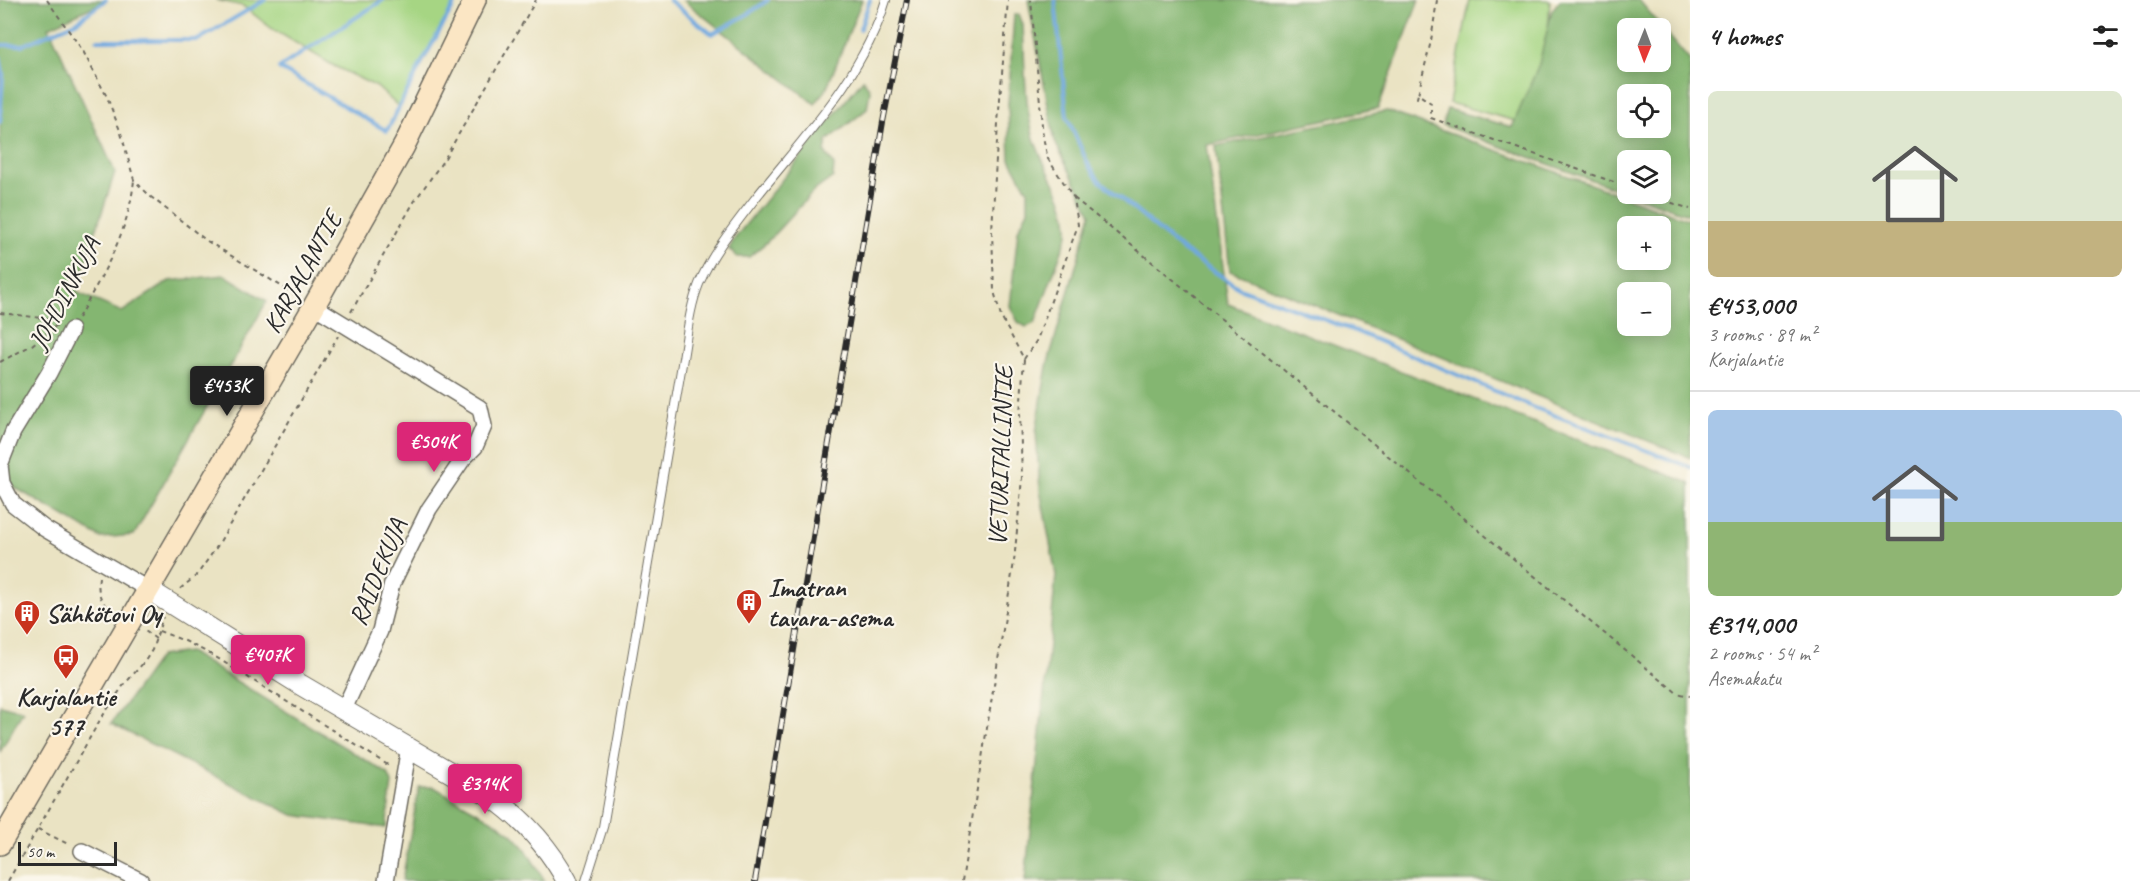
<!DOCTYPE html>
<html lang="en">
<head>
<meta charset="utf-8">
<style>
  :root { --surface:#fff; --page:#f6f6f6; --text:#222; --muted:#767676; --line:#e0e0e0; --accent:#db2777 }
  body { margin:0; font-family:Caveat,sans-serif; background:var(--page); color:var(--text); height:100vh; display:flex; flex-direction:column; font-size:22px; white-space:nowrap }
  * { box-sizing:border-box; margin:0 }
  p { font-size:20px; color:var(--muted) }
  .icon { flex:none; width:33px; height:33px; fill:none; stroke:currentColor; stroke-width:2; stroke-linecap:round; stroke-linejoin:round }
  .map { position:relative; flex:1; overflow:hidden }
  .sheet { display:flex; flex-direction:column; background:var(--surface); width:450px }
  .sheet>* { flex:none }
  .needle { width:39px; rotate:181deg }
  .fabs { position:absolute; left:1617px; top:18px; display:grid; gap:12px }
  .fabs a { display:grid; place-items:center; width:54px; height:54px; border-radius:9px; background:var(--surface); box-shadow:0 3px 15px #0003; font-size:30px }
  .scale { position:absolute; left:18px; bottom:15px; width:99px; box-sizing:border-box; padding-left:6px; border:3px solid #2b2b2b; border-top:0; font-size:16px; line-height:21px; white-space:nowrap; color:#2b2b2b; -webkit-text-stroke:4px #fbf7ec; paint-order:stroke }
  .price { position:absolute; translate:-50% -51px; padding:0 14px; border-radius:6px; background:var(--accent); color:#fff; font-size:20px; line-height:39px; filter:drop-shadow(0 2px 3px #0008) }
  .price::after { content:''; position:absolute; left:50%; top:36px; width:18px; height:14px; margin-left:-9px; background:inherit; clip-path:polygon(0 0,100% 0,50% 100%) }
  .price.on { background:#222; color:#fff }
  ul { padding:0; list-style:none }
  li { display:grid; align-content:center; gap:12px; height:318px; padding:0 18px }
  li+li { border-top:2px solid var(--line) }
  li span { display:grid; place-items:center; height:186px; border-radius:9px; color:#555 }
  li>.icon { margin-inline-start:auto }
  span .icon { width:108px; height:108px; fill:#fffc; stroke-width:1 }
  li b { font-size:26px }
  h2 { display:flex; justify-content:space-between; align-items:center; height:72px; padding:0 18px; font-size:26px }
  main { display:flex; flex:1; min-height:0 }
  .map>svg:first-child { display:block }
  .green { fill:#a6d583; stroke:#688057; stroke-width:1.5 }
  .forest { fill:#84b671; stroke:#58704e; stroke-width:1.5; fill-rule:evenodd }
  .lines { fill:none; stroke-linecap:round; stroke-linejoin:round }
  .stream { stroke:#70a8df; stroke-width:4 }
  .service-casing { stroke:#6e6b60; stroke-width:10 }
  .minor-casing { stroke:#6e6b60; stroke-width:18 }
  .tertiary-casing { stroke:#6e6b60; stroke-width:22 }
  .secondary-casing { stroke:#6e6b60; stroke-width:24 }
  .path { stroke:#6e6b60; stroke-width:2; stroke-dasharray:4.5 4.5; stroke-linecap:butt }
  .service { stroke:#fff; stroke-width:8 }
  .minor { stroke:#fff; stroke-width:15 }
  .tertiary { stroke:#fff; stroke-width:20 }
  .secondary { stroke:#fbe6c4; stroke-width:21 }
  .rail-casing { stroke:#2b2b2b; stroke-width:6 }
  .rail { stroke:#fbf7ec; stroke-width:4; stroke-dasharray:11; stroke-linecap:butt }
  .labels { text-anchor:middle; stroke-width:4.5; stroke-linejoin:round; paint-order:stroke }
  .street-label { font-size:26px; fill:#2b2b2b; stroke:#fbf7ec }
  .poi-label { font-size:26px; font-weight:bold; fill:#2b2b2b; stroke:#fbf7ec; text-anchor:start }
</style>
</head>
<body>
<main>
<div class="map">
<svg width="1690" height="881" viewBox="0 0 1690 881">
  <rect width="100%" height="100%" fill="#fbf7ec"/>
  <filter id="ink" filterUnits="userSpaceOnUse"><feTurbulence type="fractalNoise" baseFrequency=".0167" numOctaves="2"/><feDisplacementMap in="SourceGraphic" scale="12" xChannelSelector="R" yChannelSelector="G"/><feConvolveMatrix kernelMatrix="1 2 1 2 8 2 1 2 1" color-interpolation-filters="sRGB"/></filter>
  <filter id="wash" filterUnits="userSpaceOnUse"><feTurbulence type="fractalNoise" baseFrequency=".008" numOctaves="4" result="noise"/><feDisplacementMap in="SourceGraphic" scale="24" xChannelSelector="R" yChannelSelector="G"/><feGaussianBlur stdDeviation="1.35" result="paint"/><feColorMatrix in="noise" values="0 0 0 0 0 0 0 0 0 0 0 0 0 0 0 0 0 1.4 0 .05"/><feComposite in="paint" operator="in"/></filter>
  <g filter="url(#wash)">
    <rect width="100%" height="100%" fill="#eae3c3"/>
    <!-- green -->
    <g class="green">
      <path d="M216 0H457L399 107 377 87 334 66 271 28 243 6Z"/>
      <path d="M1470 0H1550L1547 46 1523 123 1449 103Z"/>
    </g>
    <!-- forest -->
    <g class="forest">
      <path d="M0 0H107L49 27 115 172 76 292 122 312 169 281 225 275 267 301 134 535 101 538 0 479Z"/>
      <path d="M683 0H862L826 90 815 104Z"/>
      <path d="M1028 0H1419L1378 108 1207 145 1228 304 1690 483V881H1025L1056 575 1040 490 1036 432 1047 366 1091 214 1055 142Z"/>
      <path d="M1560 0H1639L1690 61V215L1630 194H1660V160H1628L1627 193 1442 125 1447 109 1512 127 1539 64 1552 10ZM1628 28H1660V62H1628ZM1628 94H1660V128H1628Z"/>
      <path d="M1019 14 1023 25C1025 60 1024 97 1032 131 1040 168 1070 196 1068 234L1035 323 1026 327 1018 322 1010 306 1018 230 1028 210V191L1010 159 1008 105 1014 15Z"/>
      <path d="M863 79 870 90 867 109 827 141 825 152 834 165 833 177 814 191 768 241 749 257H737L729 249 735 238Z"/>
      <path d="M1387 111 1690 220V458L1230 271 1216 146ZM1628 226H1660V260H1628ZM1628 292H1660V326H1628Z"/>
      <path d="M189 652 388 774 392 783 386 828 293 815 111 724 160 656Z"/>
      <path d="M0 705 23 711 0 752Z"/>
      <path d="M419 787H434L494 821 512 834 525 848 545 881H402Z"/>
    </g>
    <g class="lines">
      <!-- stream -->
      <g class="stream">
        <path d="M383 0 279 68 387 131 422 62 457 0"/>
        <path d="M669 0 712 34 748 14 768 0"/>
        <path d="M1055 0 1067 117 1089 166 1099 180 1181 249 1239 288 1355 331 1530 406 1690 467"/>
        <path d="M860 29 870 0"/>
        <path d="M97 40H198L265 0"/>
        <path d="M0 45H23L76 22 106 0"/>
        <path d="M0 57 3 74 0 122"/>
      </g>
    </g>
  </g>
  <g filter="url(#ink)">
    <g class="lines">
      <!-- service casing -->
      <g class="service-casing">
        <path id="service" d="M586 881 603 827 682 364C687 337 689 309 699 284 712 253 734 226 754 200 803 138 863 77 886 0"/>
      </g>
      <!-- minor casing -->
      <g class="minor-casing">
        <g id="minor">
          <path d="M314 306 480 408 484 426 475 447 463 459 429 509 392 584 380 631 344 709"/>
          <path d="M71 330 49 373 13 432 0 465 2 483 13 504 45 529 149 590"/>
          <path d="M82 851 141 881"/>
          <path d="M386 881 409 747"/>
        </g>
      </g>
      <!-- tertiary casing -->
      <g class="tertiary-casing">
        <path id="tertiary" d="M149 590 301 685 489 795C522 818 548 845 567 881"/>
      </g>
      <!-- secondary casing -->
      <g class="secondary-casing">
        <path id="secondary" d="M0 844 314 306 404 146 475 0"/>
      </g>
      <!-- path -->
      <g class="path">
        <path d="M47 0 83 51 107 97 121 133 134 180 151 197 207 241 299 297"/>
        <path d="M1437 0 1431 41 1418 94 1417 98 1418 94 1431 103V118L1628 187"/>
        <path d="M1646 194 1690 209"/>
        <path d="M1074 198 1677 693 1690 696"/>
        <path d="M351 312 414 202 445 158 536 0"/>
        <path d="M0 313 60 320"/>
        <path d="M78 318C103 274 129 232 134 180"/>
        <path d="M1024 359 1037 340 1078 225 1074 198 1048 159 1043 137 1031 0"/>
        <path d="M0 362 32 345 58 324"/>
        <path d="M99 577C97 594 100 602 114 612"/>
        <path d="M180 589 197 575 218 545 338 336"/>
        <path d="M145 631 156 639"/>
        <path d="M159 631 185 641 214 656 391 767"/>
        <path d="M38 829 70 845"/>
        <path d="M8 881 100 720 123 686 145 661 152 650 163 617"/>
        <path d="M962 881 1014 562 1022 478 1020 414 1024 359 1001 317 994 291 992 231 998 123 1008 0"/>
      </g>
      <!-- service -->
      <use href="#service" class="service"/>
      <!-- minor -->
      <use href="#minor" class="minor"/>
      <!-- tertiary -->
      <use href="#tertiary" class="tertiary"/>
      <!-- secondary -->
      <use href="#secondary" class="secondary"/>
      <!-- rail casing -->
      <g class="rail-casing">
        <path id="rail" d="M755 881 883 122 907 0"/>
      </g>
      <!-- rail -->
      <use href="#rail" class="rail"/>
    </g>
  </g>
  <!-- icons -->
  <defs>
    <g id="building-pin" transform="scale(1.35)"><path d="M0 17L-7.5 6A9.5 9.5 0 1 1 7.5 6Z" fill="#c8321e" stroke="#fbf7ec"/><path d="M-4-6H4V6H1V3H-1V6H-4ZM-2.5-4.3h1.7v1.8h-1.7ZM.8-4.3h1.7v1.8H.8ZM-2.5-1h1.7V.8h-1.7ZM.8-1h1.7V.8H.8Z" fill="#fff"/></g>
    <g id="bus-pin" transform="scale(1.35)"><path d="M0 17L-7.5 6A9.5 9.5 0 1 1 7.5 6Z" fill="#c8321e" stroke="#fbf7ec"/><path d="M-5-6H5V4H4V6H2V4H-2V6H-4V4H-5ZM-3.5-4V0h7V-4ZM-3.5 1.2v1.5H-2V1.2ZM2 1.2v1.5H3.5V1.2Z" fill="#fff"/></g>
  </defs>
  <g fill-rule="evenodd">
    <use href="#building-pin" x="749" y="602"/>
    <use href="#building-pin" x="27" y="613"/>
    <use href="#bus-pin" x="66" y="657"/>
  </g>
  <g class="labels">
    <!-- street labels -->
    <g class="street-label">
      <text transform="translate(302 272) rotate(-61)" y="9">KARJALANTIE</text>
      <text transform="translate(64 293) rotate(-62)" y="9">JOHDINKUJA</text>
      <text transform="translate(1000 456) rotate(-88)" y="9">VETURITALLINTIE</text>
      <text transform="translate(377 572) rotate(-68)" y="9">RAIDEKUJA</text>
    </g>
    <!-- poi labels -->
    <g class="poi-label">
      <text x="768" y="596">Imatran<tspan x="768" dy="30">tavara-asema</tspan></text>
      <text x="46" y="622">Sähkötovi Oy</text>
      <text x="66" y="705" text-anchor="middle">Karjalantie<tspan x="66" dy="30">577</tspan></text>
    </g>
  </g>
</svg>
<div class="fabs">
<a><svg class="needle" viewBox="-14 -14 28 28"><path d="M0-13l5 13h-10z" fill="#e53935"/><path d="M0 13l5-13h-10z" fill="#767676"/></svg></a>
<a><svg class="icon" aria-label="locate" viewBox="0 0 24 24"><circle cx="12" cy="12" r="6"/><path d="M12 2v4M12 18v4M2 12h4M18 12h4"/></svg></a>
<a><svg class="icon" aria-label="layers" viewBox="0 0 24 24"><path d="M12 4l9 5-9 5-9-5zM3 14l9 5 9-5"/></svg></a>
<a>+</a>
<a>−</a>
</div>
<div class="scale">50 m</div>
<b class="price on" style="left:227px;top:417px">€453K</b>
<b class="price" style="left:434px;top:473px">€504K</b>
<b class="price" style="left:268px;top:686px">€407K</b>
<b class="price" style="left:485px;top:815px">€314K</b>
</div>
<section class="sheet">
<h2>4 homes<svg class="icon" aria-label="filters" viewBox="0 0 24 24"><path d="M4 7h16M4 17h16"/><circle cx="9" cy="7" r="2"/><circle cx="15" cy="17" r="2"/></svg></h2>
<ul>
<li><span style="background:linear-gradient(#dfe7d0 70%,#c2b280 0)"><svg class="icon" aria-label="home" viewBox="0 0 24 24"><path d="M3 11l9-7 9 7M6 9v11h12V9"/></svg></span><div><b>€453,000</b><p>3 rooms · 89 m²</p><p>Karjalantie</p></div></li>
<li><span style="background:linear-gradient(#a9c7e8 60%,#8fb573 0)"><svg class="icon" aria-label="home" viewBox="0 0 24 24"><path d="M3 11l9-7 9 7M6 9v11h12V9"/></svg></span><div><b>€314,000</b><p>2 rooms · 54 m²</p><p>Asemakatu</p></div></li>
</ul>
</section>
</main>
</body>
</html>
